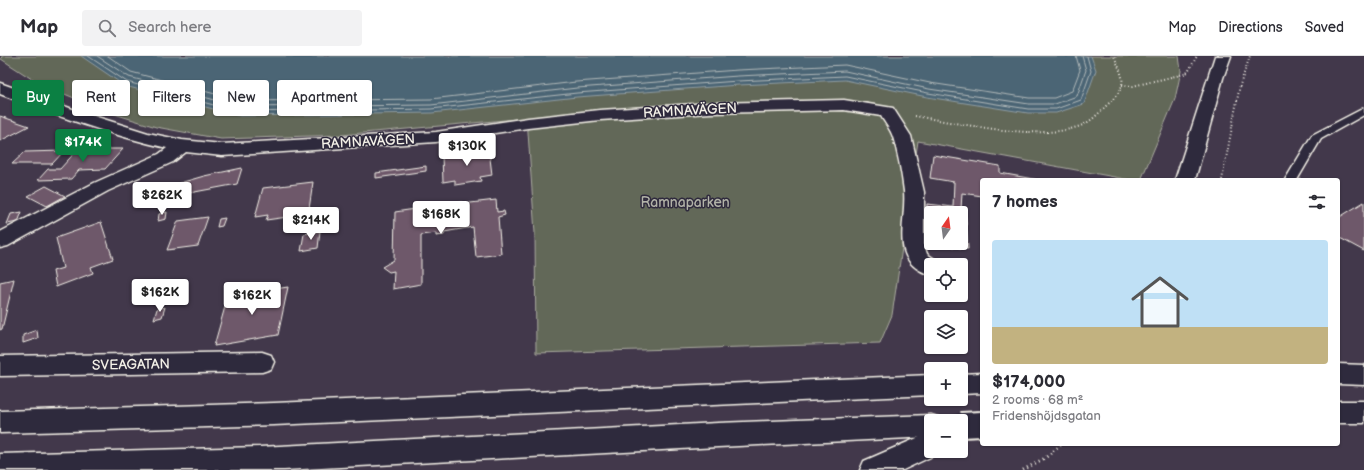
<!DOCTYPE html>
<html lang="en">
<head>
<meta charset="utf-8">
<style>
  :root { --surface:#fff; --page:#f2f2f3; --text:#2b2b33; --muted:#7c7c81; --line:#e1e1e2; --accent:#0b8043 }
  body { margin:0; font-family:"Balsamiq Sans",sans-serif; background:var(--page); color:var(--text); height:100vh; display:flex; flex-direction:column; font-size:15px; white-space:nowrap }
  * { box-sizing:border-box; margin:0 }
  p { font-size:13px; color:var(--muted) }
  .icon { flex:none; width:22px; height:22px; fill:none; stroke:currentColor; stroke-width:2; stroke-linecap:round; stroke-linejoin:round }
  .map { position:relative; flex:1; overflow:hidden }
  .sheet { position:absolute; left:980px; top:122px; width:360px; height:268px; display:flex; flex-direction:column; background:var(--surface); border-radius:4px; box-shadow:0 1px 3px #0004 }
  .sheet>* { flex:none }
  .top-card { position:absolute; left:12px; top:24px; width:380px; height:36px; display:flex; gap:8px }
  .needle { width:26px; rotate:14deg }
  .controls { position:absolute; left:924px; top:150px; display:grid; gap:8px }
  .controls a { display:grid; place-items:center; width:44px; height:44px; border-radius:4px; background:var(--surface); box-shadow:0 1px 3px #0004; font-size:20px }
  .price { position:absolute; translate:-50% -34px; padding:0 9px; border-radius:4px; background:#fff; color:#222; font-size:13px; line-height:26px; filter:drop-shadow(0 1px 2px #0008) }
  .price::after { content:''; position:absolute; left:50%; top:24px; width:12px; height:9px; margin-left:-6px; background:inherit; clip-path:polygon(0 0,100% 0,50% 100%) }
  .price.selected { background:var(--accent); color:#fff }
  ul { padding:0; list-style:none }
  li { display:grid; align-content:center; gap:8px; height:212px; padding:0 12px }
  li span { display:grid; place-items:center; height:124px; border-radius:4px; color:#555 }
  li>.icon { margin-inline-start:auto }
  span .icon { width:72px; height:72px; fill:#fffc; stroke-width:1 }
  li b { font-size:17px }
  h2 { display:flex; justify-content:space-between; align-items:center; height:48px; padding:0 12px; font-size:17px }
  .pill { padding:0 14px; border-radius:4px; background:var(--surface); box-shadow:0 1px 3px #0004; font-size:14px; line-height:36px }
  .pill.selected { background:var(--accent); color:#fff }
  header { display:flex; align-items:center; gap:24px; box-sizing:border-box; height:56px; padding:0 20px; background:var(--surface); border-bottom:1px solid var(--line) }
  header strong { font-size:19px }
  nav { display:flex; gap:22px; margin-inline-start:auto; font-size:14px }
  .search { width:280px; height:36px; background:var(--page); display:flex; align-items:center; gap:10px; box-sizing:border-box; padding:0 14px; border-radius:4px; color:var(--muted); font-size:15px }
  .map>svg:first-child { display:block }
  .green { fill:#626759; stroke:#abaca0 }
  .water { fill:#4c6574; stroke:#8f9da2 }
  .lines { fill:none; stroke-linecap:round; stroke-linejoin:round }
  .shore { stroke:#b1b9ba; stroke-width:1 }
  .building { fill:#6e586b; stroke:#f4f1e8; fill-rule:evenodd }
  .lane-casing { stroke:#f4f1e8; stroke-width:3 }
  .street-casing { stroke:#f4f1e8; stroke-width:3 }
  .secondary-casing { stroke:#f4f1e8; stroke-width:3 }
  .highway-casing { stroke:#f4f1e8; stroke-width:3 }
  .path-far1 { stroke:#f4f1e8; stroke-width:2; stroke-dasharray:1 2.5; stroke-linecap:butt }
  .path { stroke:#f4f1e8; stroke-width:3; stroke-dasharray:1 3.5; stroke-linecap:butt }
  .lane { fill:#2f2a3d; fill-rule:evenodd }
  .street { fill:#2f2a3d; fill-rule:evenodd }
  .secondary { fill:#2f2a3d; fill-rule:evenodd }
  .highway { fill:#2f2a3d; fill-rule:evenodd }
  .highway-bridge-casing { stroke:#f4f1e8; stroke-width:28; stroke-linecap:butt }
  .highway-bridge { stroke:#2f2a3d; stroke-width:24 }
  .labels { text-anchor:middle; stroke-width:3; stroke-linejoin:round; paint-order:stroke }
  .street-label { font-size:14px; fill:#f4f1e8; stroke:#2f2a3d }
  .park-label { font-size:14px; fill:#b2b3a8; stroke:#2f2a3d }
</style>
</head>
<body>
<header>
<strong>Map</strong>
<div class="search"><svg class="icon" aria-label="search" viewBox="0 0 24 24"><circle cx="10" cy="10" r="6"/><path d="M15 15l6 6"/></svg>Search here</div>
<nav><a>Map</a><a>Directions</a><a>Saved</a></nav>
</header>
<div class="map">
<svg width="1364" height="414" viewBox="0 0 1364 414">
  <rect width="100%" height="100%" fill="#42384b"/>
  <filter id="ink" filterUnits="userSpaceOnUse"><feTurbulence type="fractalNoise" baseFrequency=".025" numOctaves="2"/><feDisplacementMap in="SourceGraphic" scale="8" xChannelSelector="R" yChannelSelector="G"/><feConvolveMatrix kernelMatrix="1 2 1 2 8 2 1 2 1" color-interpolation-filters="sRGB"/></filter>
  <g filter="url(#ink)">
    <!-- green -->
    <path class="green" d="M2 0H1179L1181 15 1175 43 1141 124H1131L918 85 892 259 880 287 536 297 535 177 527 62 341 79 221 83 156 71 108 56 38 27 1 3Z"/>
    <!-- water -->
    <path class="water" d="M81 0H1091L1096 14 1084 48 1056 57H1028L927 41 845 24 739 29 577 41 432 57 240 60 125 30Z"/>
    <g class="lines">
      <!-- shore -->
      <g class="shore">
        <path d="M88 0 127 26 240 56 431 53 577 37 738 25 845 20 928 37 1028 53H1056L1081 44 1091 15 1087 0"/>
        <path d="M97 0 129 21 241 51 431 49 577 32 738 20 845 15 929 33 1029 48H1055L1077 40 1086 14 1082 0"/>
        <path d="M108 0 131 16 242 45 431 43 576 26 738 14 845 9 930 27 1029 42H1054L1072 35 1080 14 1076 0"/>
      </g>
    </g>
    <!-- building -->
    <g class="building">
      <path d="M0 60 29 70 0 85Z"/>
      <path d="M99 91H106L108 93H123L105 113 79 114 71 123 38 124 48 113H60L78 93H93Z"/>
      <path d="M489 94 492 119 480 121 481 125 455 129V124L443 126 442 100Z"/>
      <path d="M64 95 52 108H12L25 96Z"/>
      <path d="M933 99 1000 110V117L1039 124H982V140L962 137 961 153H965L968 193 927 187V148L953 151 954 126 930 122ZM931 157H961V187H931Z"/>
      <path d="M426 110V115L376 122V117Z"/>
      <path d="M242 112 237 128 163 142 166 131 204 120Z"/>
      <path d="M313 126 309 153 296 155 295 160 266 164 268 159 255 161 263 132Z"/>
      <path d="M46 130 65 140 47 150 28 140Z"/>
      <path d="M496 144 497 156 504 155 505 159 498 161 501 198 476 201 473 171 444 176V179L436 180V177L421 179V228L393 233 394 215 389 216 382 211 394 204 395 156 462 146V148Z"/>
      <path d="M1364 146V195L1338 181V162Z"/>
      <path d="M22 156 18 166 7 168 11 158Z"/>
      <path d="M167 156 166 163 158 165 159 158Z"/>
      <path d="M208 161 198 190 167 194 178 165Z"/>
      <path d="M225 162 222 170 217 171 219 163Z"/>
      <path d="M101 166 113 203 91 211 93 217 56 231 53 215 63 212 56 182Z"/>
      <path d="M320 175 318 192 301 195 304 178Z"/>
      <path d="M14 223 2 273 0 274V226Z"/>
      <path d="M288 231 278 279 214 290 228 240Z"/>
      <path d="M165 251 162 261 154 263 157 253Z"/>
      <path d="M37 274 38 282 23 287V279Z"/>
    </g>
    <g class="lines">
      <!-- lane casing -->
      <g class="lane-casing">
        <path id="lane" d="M1364 52V59L1321 83 1297 124H1285L1312 79Z"/>
      </g>
      <!-- street casing -->
      <g class="street-casing">
        <g id="street">
          <path d="M0 27 78 55 148 77 182 84 222 88 436 76 528 62 600 54 710 47 844 44 887 51 893 52 911 80 924 136V189L927 198 939 206 941 209H931V219C888 206 907 167 904 135 902 119 898 97 893 81 891 74 885 67 881 60L844 54 710 57 600 64 528 72 436 86 222 100 186 96 173 106 108 135 8 190 0 192V176L94 127 159 98 167 92C110 79 55 59 0 38Z"/>
          <path d="M262 296 271 299 274 306 271 313 262 316 0 320V300Z"/>
        </g>
      </g>
      <!-- secondary casing -->
      <g class="secondary-casing">
        <g id="secondary">
          <path d="M1215 0H1231L1223 22 1195 124H1175Z"/>
          <path d="M931 376V395H941V396L903 414H860L864 405Z"/>
        </g>
      </g>
      <!-- highway casing -->
      <g class="highway-casing">
        <g id="highway">
          <path d="M1338 308 1364 309V329L1338 328Z"/>
          <path d="M982 317V337L961 338V318Z"/>
          <path d="M931 319V339L274 369 0 377V355L274 347Z"/>
          <rect x="1338" y="345" width="26" height="22"/>
          <path d="M931 359 941 362 942 365H931V381L718 391 284 414H0V398L260 391 718 367Z"/>
        </g>
      </g>
      <!-- path-far1 -->
      <g class="path-far1">
        <path d="M1122 29 1133 30 1184 18 1188 16 1197 0"/>
        <path d="M915 60C958 67 1037 85 1077 71 1089 68 1098 58 1106 50 1128 29 1125 26 1114 0"/>
        <path d="M1222 124 1240 29 1250 0"/>
      </g>
      <!-- path -->
      <path class="path" d="M1023 414 1045 402 1062 388"/>
      <!-- lane -->
      <use href="#lane" class="lane"/>
      <!-- street -->
      <use href="#street" class="street"/>
      <!-- secondary -->
      <use href="#secondary" class="secondary"/>
      <!-- highway -->
      <use href="#highway" class="highway"/>
      <!-- highway-bridge casing -->
      <g class="highway-bridge-casing">
        <path id="highway-bridge" d="M961 369 982 368"/>
      </g>
      <!-- highway-bridge -->
      <use href="#highway-bridge" class="highway-bridge"/>
    </g>
  </g>
  <g class="labels">
    <!-- street labels -->
    <g class="street-label">
      <text transform="translate(690 54) rotate(-3)" y="5">RAMNAVÄGEN</text>
      <text transform="translate(368 85) rotate(-3)" y="5">RAMNAVÄGEN</text>
      <text transform="translate(131 308) rotate(-1)" y="5">SVEAGATAN</text>
    </g>
    <!-- park labels -->
    <g class="park-label">
      <text x="685" y="151">Ramnaparken</text>
    </g>
  </g>
</svg>
<div class="controls">
<a><svg class="needle" viewBox="-14 -14 28 28"><path d="M0-13l5 13h-10z" fill="#e53935"/><path d="M0 13l5-13h-10z" fill="#7c7c81"/></svg></a>
<a><svg class="icon" aria-label="locate" viewBox="0 0 24 24"><circle cx="12" cy="12" r="6"/><path d="M12 2v4M12 18v4M2 12h4M18 12h4"/></svg></a>
<a><svg class="icon" aria-label="layers" viewBox="0 0 24 24"><path d="M12 4l9 5-9 5-9-5zM3 14l9 5 9-5"/></svg></a>
<a>+</a>
<a>−</a>
</div>
<b class="price selected" style="left:83px;top:107px">$174K</b>
<b class="price" style="left:467px;top:111px">$130K</b>
<b class="price" style="left:162px;top:160px">$262K</b>
<b class="price" style="left:441px;top:179px">$168K</b>
<b class="price" style="left:311px;top:185px">$214K</b>
<b class="price" style="left:160px;top:257px">$162K</b>
<b class="price" style="left:252px;top:260px">$162K</b>
<div class="top-card">
<a class="pill selected">Buy</a>
<a class="pill">Rent</a>
<a class="pill">Filters</a>
<a class="pill">New</a>
<a class="pill">Apartment</a>
</div>
<section class="sheet">
<h2>7 homes<svg class="icon" aria-label="filters" viewBox="0 0 24 24"><path d="M4 7h16M4 17h16"/><circle cx="9" cy="7" r="2"/><circle cx="15" cy="17" r="2"/></svg></h2>
<ul>
<li><span style="background:linear-gradient(#bfe0f5 70%,#c2b280 0)"><svg class="icon" aria-label="home" viewBox="0 0 24 24"><path d="M3 11l9-7 9 7M6 9v11h12V9"/></svg></span><div><b>$174,000</b><p>2 rooms · 68 m²</p><p>Fridenshöjdsgatan</p></div></li>
</ul>
</section>
</div>
</body>
</html>
